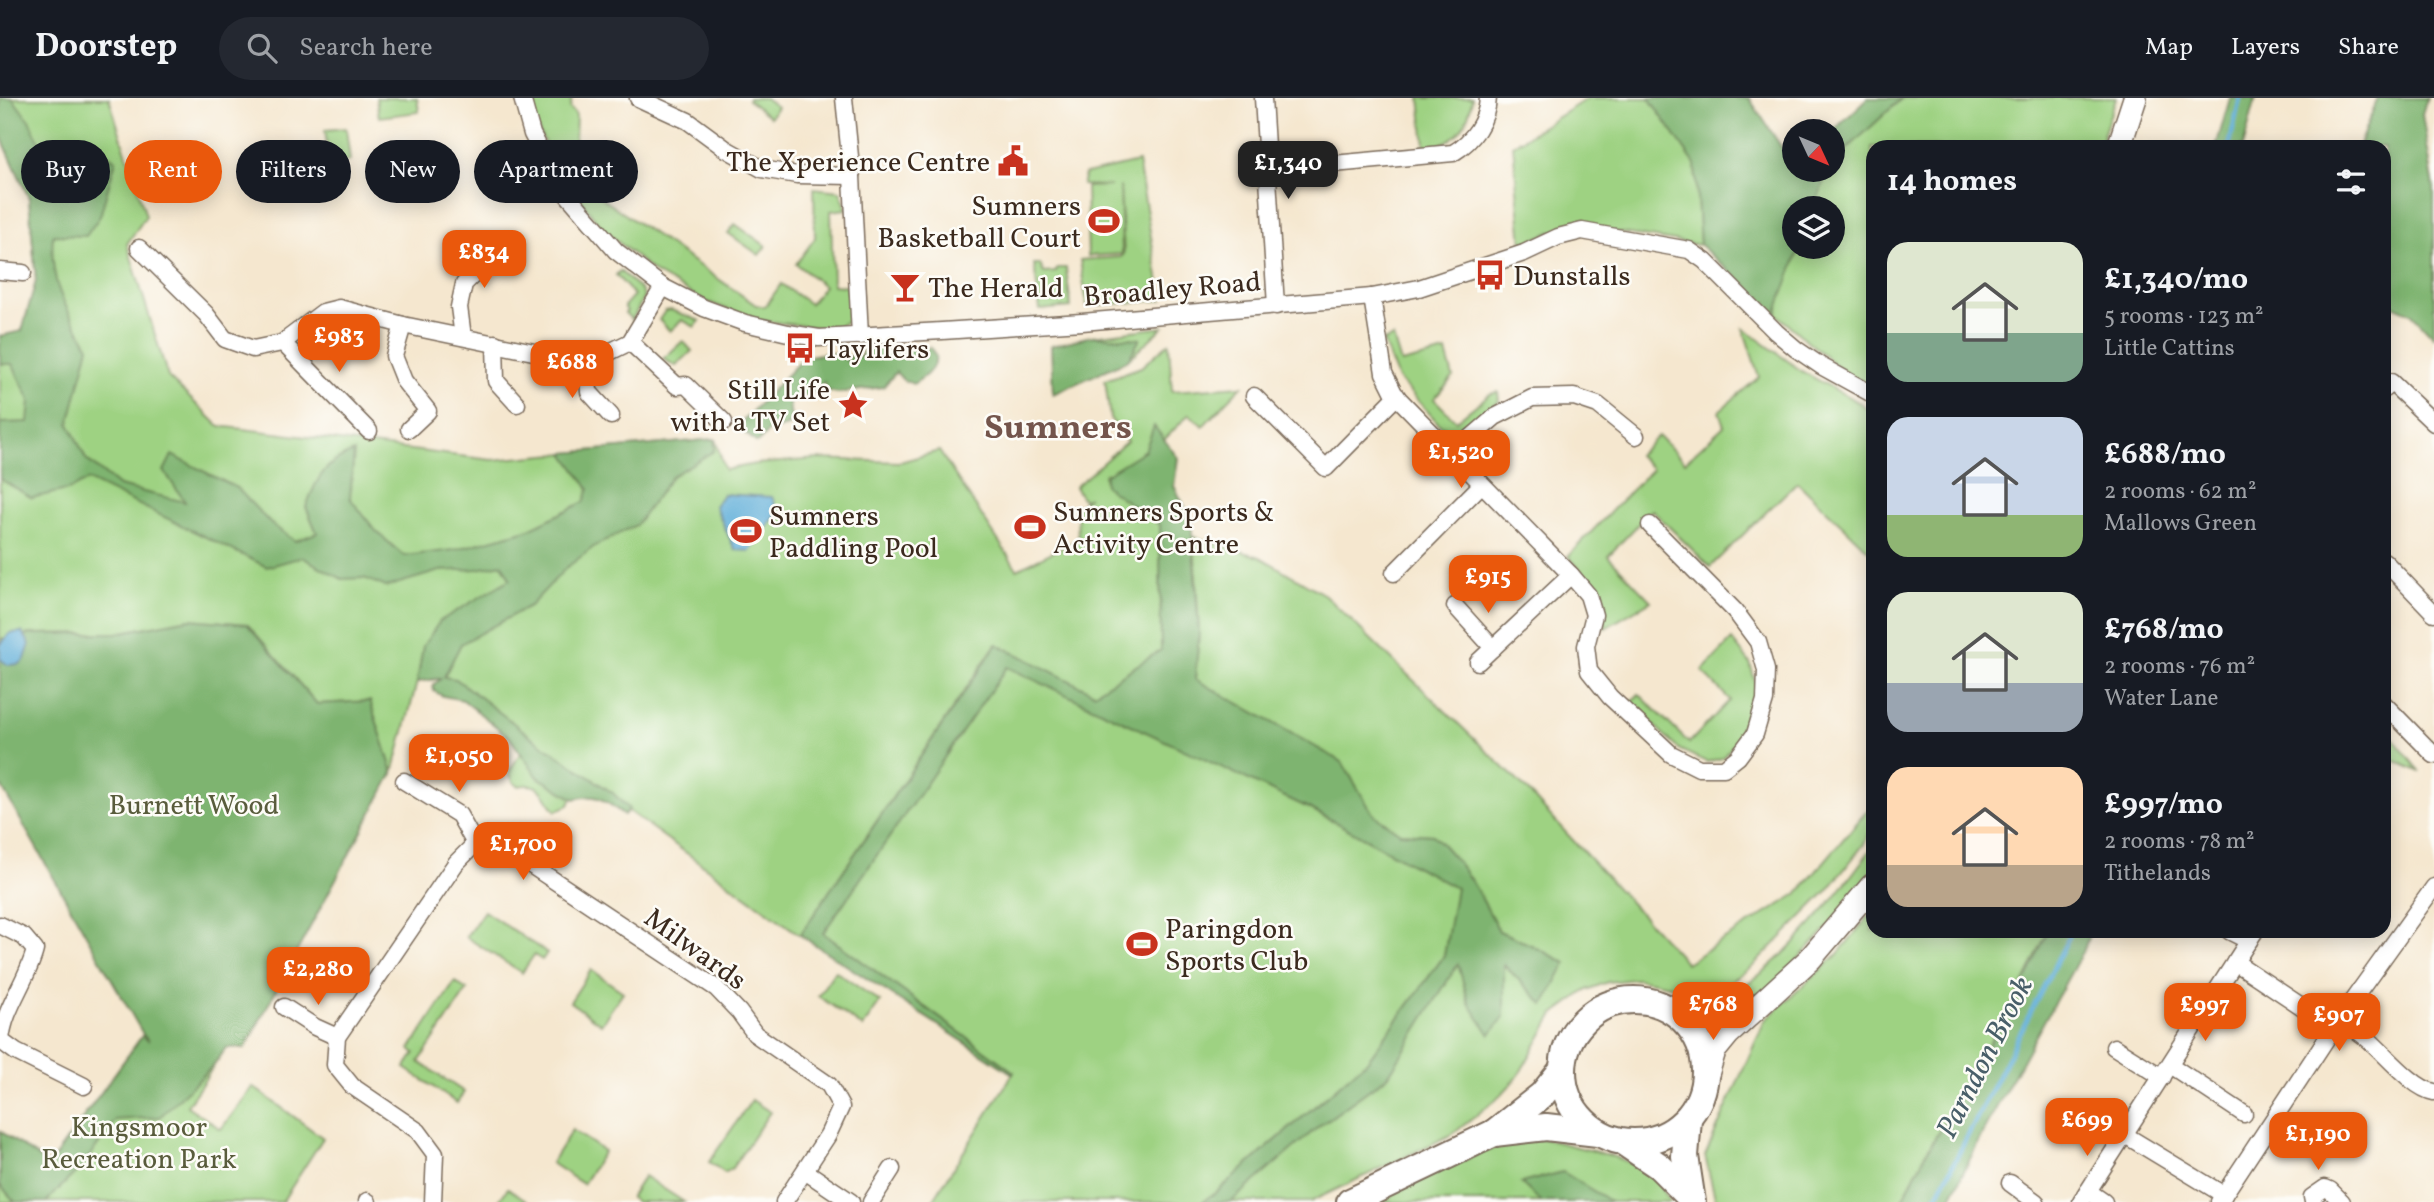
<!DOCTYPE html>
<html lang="en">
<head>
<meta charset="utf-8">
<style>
  :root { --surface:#171b24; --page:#242831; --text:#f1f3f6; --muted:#9ea1a6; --line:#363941; --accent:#ea580c }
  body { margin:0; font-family:Vollkorn,serif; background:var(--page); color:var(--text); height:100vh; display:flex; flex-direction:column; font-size:26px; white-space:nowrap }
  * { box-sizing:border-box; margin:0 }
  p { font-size:23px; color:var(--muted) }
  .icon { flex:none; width:38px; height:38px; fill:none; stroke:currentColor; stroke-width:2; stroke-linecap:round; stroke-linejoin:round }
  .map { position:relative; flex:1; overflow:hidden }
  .details { position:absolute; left:1866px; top:42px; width:525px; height:798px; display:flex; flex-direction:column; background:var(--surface); border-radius:21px; box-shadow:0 4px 18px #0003 }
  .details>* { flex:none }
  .banner { position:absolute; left:21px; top:42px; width:665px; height:63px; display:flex; gap:14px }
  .needle { width:46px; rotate:134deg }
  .buttons { position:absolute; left:1782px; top:21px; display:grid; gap:14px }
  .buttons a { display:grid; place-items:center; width:63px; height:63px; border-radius:50%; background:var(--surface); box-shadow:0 4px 18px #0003; font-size:35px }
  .price { position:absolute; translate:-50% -60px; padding:0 16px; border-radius:14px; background:var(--accent); color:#fff; font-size:23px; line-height:46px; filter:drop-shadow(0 2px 4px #0008) }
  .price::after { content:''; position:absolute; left:50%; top:42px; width:21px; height:16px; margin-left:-10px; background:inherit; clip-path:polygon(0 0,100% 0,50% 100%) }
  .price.current { background:#222; color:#fff }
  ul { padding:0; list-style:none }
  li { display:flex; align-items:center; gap:21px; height:175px; padding:0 21px }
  li span { display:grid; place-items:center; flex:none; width:196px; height:140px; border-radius:21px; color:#555 }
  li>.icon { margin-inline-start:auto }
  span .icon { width:84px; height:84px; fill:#fffc; stroke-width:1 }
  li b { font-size:30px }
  h2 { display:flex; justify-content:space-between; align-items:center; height:84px; padding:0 21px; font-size:30px }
  .tag { padding:0 24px; border-radius:32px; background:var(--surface); box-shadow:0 4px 18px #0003; font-size:24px; line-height:63px }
  .tag.current { background:var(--accent); color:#fff }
  header { display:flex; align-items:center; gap:42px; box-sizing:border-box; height:98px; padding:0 35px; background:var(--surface); border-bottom:2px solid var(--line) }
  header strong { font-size:33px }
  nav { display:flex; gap:38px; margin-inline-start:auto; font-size:24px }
  .search { width:490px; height:63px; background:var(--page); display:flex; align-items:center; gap:18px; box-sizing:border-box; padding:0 24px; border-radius:38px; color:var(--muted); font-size:26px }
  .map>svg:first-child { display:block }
  .green { fill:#9ed282; stroke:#6c7e50; stroke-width:2 }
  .forest { fill:#7eb470; stroke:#5c6f47; stroke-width:2 }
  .water { fill:#5faed9; stroke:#4d6c7c; stroke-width:2 }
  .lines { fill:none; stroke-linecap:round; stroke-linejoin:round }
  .stream { stroke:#5faed9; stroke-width:4.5 }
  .street-casing { stroke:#7c6c5c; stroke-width:19 }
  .secondary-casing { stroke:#7c6c5c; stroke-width:26 }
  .primary-casing { stroke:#7c6c5c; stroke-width:30 }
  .street { stroke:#fff; stroke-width:16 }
  .secondary { stroke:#fff; stroke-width:23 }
  .primary { stroke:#fff; stroke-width:26 }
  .labels { text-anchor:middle; stroke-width:5; stroke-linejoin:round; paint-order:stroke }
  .poi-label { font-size:28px; fill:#3b2a1e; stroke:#fdfcf7; text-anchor:start }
  .street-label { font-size:28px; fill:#3b2a1e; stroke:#fdfcf7 }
  .park-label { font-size:28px; fill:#595c3c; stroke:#fdfcf7 }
  .water-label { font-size:30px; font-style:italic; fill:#495f69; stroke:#fdfcf7 }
  .district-label { font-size:35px; font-weight:bold; fill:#74554c; stroke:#fdfcf7 }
</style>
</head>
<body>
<header>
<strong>Doorstep</strong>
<div class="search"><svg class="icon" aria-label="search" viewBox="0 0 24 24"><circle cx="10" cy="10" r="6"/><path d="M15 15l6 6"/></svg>Search here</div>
<nav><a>Map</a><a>Layers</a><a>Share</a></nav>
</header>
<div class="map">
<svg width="2434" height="1104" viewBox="0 0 2434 1104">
  <rect width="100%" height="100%" fill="#fdfcf7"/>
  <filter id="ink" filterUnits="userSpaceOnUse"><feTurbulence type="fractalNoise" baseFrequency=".0143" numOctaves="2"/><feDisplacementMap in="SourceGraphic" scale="14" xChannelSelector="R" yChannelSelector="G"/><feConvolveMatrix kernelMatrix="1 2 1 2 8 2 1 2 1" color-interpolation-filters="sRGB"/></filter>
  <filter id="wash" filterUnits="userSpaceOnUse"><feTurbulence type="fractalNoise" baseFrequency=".00686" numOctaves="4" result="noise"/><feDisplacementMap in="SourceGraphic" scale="28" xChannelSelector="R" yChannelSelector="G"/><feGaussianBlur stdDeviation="1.57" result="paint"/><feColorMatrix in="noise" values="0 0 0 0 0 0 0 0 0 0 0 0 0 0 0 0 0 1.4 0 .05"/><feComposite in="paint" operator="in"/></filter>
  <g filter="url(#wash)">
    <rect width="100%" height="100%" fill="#f5e7cf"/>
    <!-- green -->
    <g class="green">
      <path d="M0 0H109L146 118 127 146 168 279 219 328 492 362 715 341 725 372 755 366 818 361 900 364 939 353 1017 471 1078 442 1077 409 1089 399 1083 402 1075 389 1127 343 1110 320 1105 282 1141 269 1169 245 1172 293 1242 288 1203 328 1189 316 1164 342 1155 330 1146 351 1129 363 1104 377 1105 388 1140 411 1160 427 1161 552 1094 595 996 546 800 837 444 580 417 584 393 675 370 603 317 606 247 526 189 521 117 535 31 536 0 541V238L22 233 36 183 29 100 0 36Z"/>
      <path d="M376 0H417L419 14 379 19Z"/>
      <path d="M527 0H572L570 10 576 17 575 43 589 63 579 81 596 96 756 207 765 209 781 186 810 206 824 188 796 166 815 140 814 90 840 93 847 111 831 113 833 187 847 188 851 222 832 231 756 222 705 203 655 175 604 132 561 77 532 20Z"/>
      <path d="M749 0H765L777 9 770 19 748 2Z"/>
      <path d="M1420 0H1472C1468 35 1452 44 1421 53L1420 49 1425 48Z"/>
      <path d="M1588 0H1649L1695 66 1700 147 1583 129 1553 133 1522 146 1513 47Z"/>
      <path d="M1902 0H2116L2099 49H1872V286L1853 282 1776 216 1800 149H1832V110H1814L1828 72H1832V65Z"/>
      <path d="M346 30 350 63 329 65 325 32Z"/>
      <path d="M1138 64 1162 202 1087 208 1080 162 1121 159 1124 156 1120 88 1122 156 1088 158 1086 89 1111 88 1082 87 1085 76Z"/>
      <path d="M735 126 766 148 759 157 728 135Z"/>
      <path d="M1034 166H1040L1044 175 1056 174 1057 170H1066L1071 209 1040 212Z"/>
      <path d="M620 173 641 192 644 199 632 222 625 215 627 213 624 208 634 197 616 177Z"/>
      <path d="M671 212 700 223 695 229 682 222 670 233 659 222 665 213Z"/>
      <path d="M1163 229 1128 262 1140 241 1091 238Z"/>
      <path d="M1743 230 1803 274 1860 305 1872 315V456L1797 384 1710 469 1652 412 1608 458 1651 503 1605 530 1601 495 1568 458 1652 371 1638 357 1658 338 1685 364 1724 328 1719 313 1759 279Z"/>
      <path d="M1393 239 1401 265 1446 254 1453 279 1434 301 1456 323 1490 296 1498 294 1499 303 1454 334 1440 327 1398 281 1383 243Z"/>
      <path d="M683 243 692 253 676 268 663 261Z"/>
      <path d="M1194 439 1260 459 1325 497 1522 687 1686 865 1797 796 1872 707V731L1864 746 1828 792 1752 869 1730 884 1709 890 1691 891 1637 881 1608 884 1587 892 1554 916 1517 980 1499 999 1453 1036 1310 1104H1229L1319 1028 1388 978 1458 865 1469 905 1504 918V867L1531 847 1499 833C1479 794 1465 768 1433 737L1400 735 1373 716 1342 664 1195 581 1199 535Z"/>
      <path d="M1732 542 1750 565 1757 591 1738 642 1722 660 1707 664 1680 652 1630 605 1639 596 1689 645 1730 602 1702 573Z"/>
      <path d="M1007 568 1313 712 1457 790 1444 858 1368 962 1219 1092 1202 1104H932L1014 974 823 835Z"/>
      <path d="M2384 629 2420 674 2384 658Z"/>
      <path d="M521 654 538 679 572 700 569 707 556 713C543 698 543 683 518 688L513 684 509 674Z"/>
      <path d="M1872 750V776L1852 805 1772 888 1732 912 1684 911 1662 905 1664 896C1678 899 1693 903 1707 900 1719 898 1733 894 1743 888 1788 862 1841 792 1872 750Z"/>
      <path d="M484 813 547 855 542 862 534 857 522 875 466 839Z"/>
      <path d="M1872 814V833H2048L2021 891 1928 1052 1901 1104H1716L1705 1058 1765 922 1837 857Z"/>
      <path d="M591 872 623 894 601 926 570 904Z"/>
      <path d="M835 873 880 904 863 929 818 898Z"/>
      <path d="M455 884 467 892 419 964 464 994 457 1005 405 970 415 955 410 951Z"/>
      <path d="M142 938 184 974 226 950 187 1008 221 1031 253 989 323 1040 282 1104H0V1033L49 1067Z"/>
      <path d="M752 1002 770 1014 732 1070 725 1075 709 1064Z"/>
      <path d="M572 1032 604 1053 583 1086 551 1065Z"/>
      <path d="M1537 1039 1609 1057 1638 1068 1658 1082 1670 1104H1611L1562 1074 1522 1085 1541 1104H1368L1499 1047Z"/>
      <path d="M644 1078 684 1104H637L630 1100Z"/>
      <path d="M508 1090 529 1104H498Z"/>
    </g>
    <!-- forest -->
    <g class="forest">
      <path d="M0 0H12L29 22 41 47 86 43 116 62 100 118 86 138 53 137C49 187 65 208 89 249L69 326 86 361 119 388 185 404 164 373 172 357 237 390 270 425 295 443 317 435 306 409C316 381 325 364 354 354L350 400 376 433 404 458 454 452 527 432 584 404 589 391 564 355 715 341 714 353 672 378 636 427 595 448 566 470 531 507 461 546 444 579 456 581 533 640 613 695 629 711 624 717C605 703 599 694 574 701L538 679 509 639 463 602 443 598 434 593 433 587 442 580 417 584 423 548 440 523 510 481 502 466 478 471 440 473 386 489 364 480 342 481 302 459 267 469 88 382 71 391 32 400 0 381V325L28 324 30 302 12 266H0V238L22 233 36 183 29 100 0 36Z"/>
      <path d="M1649 0H1749L1794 68V72H1828L1814 110H1794V149H1800L1776 216 1700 147 1695 66Z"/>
      <path d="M1868 0H1902L1832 65V34Z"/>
      <path d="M2230 0H2256L2243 49H2216Z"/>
      <path d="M2378 0H2427L2422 16 2434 90V239L2411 215 2384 203V49H2358Z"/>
      <path d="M1091 238 1140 241 1128 262 1053 296 1051 248Z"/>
      <path d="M890 248 894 254 900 248 921 253 930 249 936 259C933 273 925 279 913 286L903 282 896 274 883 289 838 295 828 293 824 284 818 289 816 295 803 298 789 304 791 321 788 328 777 331 769 329 768 334 757 345 745 335 741 325 804 259 827 255 839 256 849 264 848 259 853 257 862 259V254L868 249Z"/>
      <path d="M1154 328 1178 360 1174 388 1191 421 1199 535 1195 581 1342 664 1373 716 1400 735 1433 737C1465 768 1479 794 1499 833L1531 847 1566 865 1544 907 1504 867V919L1490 937 1469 905 1458 866 1388 978 1319 1028 1231 1104H1202L1219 1092 1368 962 1444 858 1456 790 1313 712 1007 569 823 835 1014 974 1013 976 800 837 997 546 1094 595 1161 552 1160 427 1105 388V377L1145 352Z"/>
      <path d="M189 521 247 526 317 606 370 603 393 675 245 950H226C208 977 182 996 160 1019L116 1022 83 1067 46 1104H15L0 1087V1033L49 1067 142 938 149 943 144 938 0 686V541L31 536 117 535Z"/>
      <path d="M2048 833H2090L2085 849 1984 1032 1949 1104H1901L1928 1052 2021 891Z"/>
      <path d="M1563 1074 1611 1104H1541L1521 1085Z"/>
    </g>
    <!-- water -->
    <g class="water">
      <path d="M723 396 772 399 778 414 750 453 735 452 715 408Z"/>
      <path d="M22 534 30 546 25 561 20 566 8 567 0 561V547L10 535Z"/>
    </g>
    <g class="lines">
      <!-- stream -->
      <g class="stream">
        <path d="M2229 49 2240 0"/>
        <path d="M1934 1104 2072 833"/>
      </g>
    </g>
  </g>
  <g filter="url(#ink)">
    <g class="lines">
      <!-- street casing -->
      <g class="street-casing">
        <g id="street">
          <path d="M522 0 532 36 559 87 616 153 663 189 704 210 745 225 788 235 819 240 942 233 1082 224 1372 199 1419 190 1524 155 1558 139 1582 133 1689 152 1705 163 1776 234 1796 251 1821 268 1872 296"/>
          <path d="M638 0 688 23 726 51 762 71 797 77 852 78"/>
          <path d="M844 0 852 78 860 238"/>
          <path d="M1263 0 1276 208"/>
          <path d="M1268 72 1453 55C1473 43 1487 23 1488 0"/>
          <path d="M139 150 206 216 225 241 253 251 282 245 323 214 339 210 403 227 587 265 630 244 663 189"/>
          <path d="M0 173 23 175"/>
          <path d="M1372 199 1384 275 1395 297 1571 477 1478 564"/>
          <path d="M403 227 394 258 404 283 428 313 409 331"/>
          <path d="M463 239 459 209 464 186 504 146"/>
          <path d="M630 244 677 288 686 287 724 324"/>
          <path d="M283 245 369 333"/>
          <path d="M495 245 496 283 517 306"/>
          <path d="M587 265 589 294 611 318"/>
          <path d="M2384 291 2391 284 2434 325"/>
          <path d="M1254 298 1326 370 1397 298"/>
          <path d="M1453 355 1495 319 1532 300 1574 299 1598 307 1636 338"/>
          <path d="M2384 463 2434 515"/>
          <path d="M1394 475 1481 387"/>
          <path d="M1571 477 1588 497 1594 517 1586 548 1589 573 1610 599 1671 656 1699 670H1724L1738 659 1755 636 1765 602 1766 572 1758 544 1735 513 1650 427"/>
          <path d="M1455 508 1493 550"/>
          <path d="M2384 606 2434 657"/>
          <path d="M404 683 459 717 475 746"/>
          <path d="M0 827 24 839 35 852C27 884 3 911 1 943L16 954 84 988"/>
          <path d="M2229 833 2249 843"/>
          <path d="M2235 864 2313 916"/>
          <path d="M284 909 315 929 337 939"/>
          <path d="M2340 920C2350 928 2361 935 2370 943 2386 957 2414 991 2434 994"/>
          <path d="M2114 949 2162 979"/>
          <path d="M2170 967 2244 1016"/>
          <path d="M2125 1037 2224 1097"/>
          <path d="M805 1073 851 1104"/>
          <path d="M2010 1085 2036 1104"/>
          <path d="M2088 1093 2104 1104"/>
          <path d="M367 1103 368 1104"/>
          <path d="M433 1104 435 1056 418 1033 352 988 335 967 337 939 456 765 475 746 496 744 716 890 739 914 755 936 829 987 841 1009 828 1037 784 1104"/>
          <path d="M871 1104 892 1071"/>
          <path d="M2081 1104 2255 833"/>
          <path d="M2219 1104 2340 920 2434 789"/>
          <path d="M2313 1104 2312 1099 2325 1090 2330 1092 2342 1104"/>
        </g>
      </g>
      <!-- secondary casing -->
      <g class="secondary-casing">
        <g id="secondary">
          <path d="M2119 49 2135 0"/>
          <path d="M1671 912C1707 926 1715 922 1750 911"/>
          <path d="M1705 983 1714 953 1728 936 1810 861 1872 788"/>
        </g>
      </g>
      <!-- primary casing -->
      <g class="primary-casing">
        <g id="primary">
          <circle cx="1634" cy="973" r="71"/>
          <path d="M1688 1021 1685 1058 1692 1104"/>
          <path d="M1494 1035 1546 1029 1598 1035"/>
          <path d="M1625 1045 1659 1068 1690 1099"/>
          <path d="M1350 1104 1494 1035 1542 997 1562 972"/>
        </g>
      </g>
      <!-- street -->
      <use href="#street" class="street"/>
      <!-- secondary -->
      <use href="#secondary" class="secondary"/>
      <!-- primary -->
      <use href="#primary" class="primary"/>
    </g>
  </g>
  <!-- icons -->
  <defs>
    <g id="civic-bare" transform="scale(2.415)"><path d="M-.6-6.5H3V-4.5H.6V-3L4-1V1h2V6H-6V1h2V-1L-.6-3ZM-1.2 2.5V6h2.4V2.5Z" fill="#c8321e" stroke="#fdfcf7" stroke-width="2.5" paint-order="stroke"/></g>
    <g id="stadium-bare" transform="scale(2.415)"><path d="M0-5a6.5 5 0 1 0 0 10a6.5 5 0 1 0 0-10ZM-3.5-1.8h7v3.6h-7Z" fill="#c8321e" stroke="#fdfcf7" stroke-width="2.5" paint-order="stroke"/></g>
    <g id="bus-bare" transform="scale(2.415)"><path d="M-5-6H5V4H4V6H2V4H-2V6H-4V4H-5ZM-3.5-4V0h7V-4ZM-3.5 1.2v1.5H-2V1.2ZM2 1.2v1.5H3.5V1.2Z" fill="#c8321e" stroke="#fdfcf7" stroke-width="2.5" paint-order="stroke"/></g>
    <g id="bar-bare" transform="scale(2.415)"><path d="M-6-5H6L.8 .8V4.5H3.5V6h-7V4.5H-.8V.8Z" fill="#c8321e" stroke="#fdfcf7" stroke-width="2.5" paint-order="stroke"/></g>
    <g id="sight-bare" transform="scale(2.415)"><path d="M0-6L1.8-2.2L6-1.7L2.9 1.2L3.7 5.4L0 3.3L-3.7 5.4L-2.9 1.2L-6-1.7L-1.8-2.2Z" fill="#c8321e" stroke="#fdfcf7" stroke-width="2.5" paint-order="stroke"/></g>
  </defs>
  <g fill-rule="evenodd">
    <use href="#civic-bare" x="1013" y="63"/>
    <use href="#stadium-bare" x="1104" y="123"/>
    <use href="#bus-bare" x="1490" y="177"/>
    <use href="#bar-bare" x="905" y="189"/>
    <use href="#bus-bare" x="800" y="250"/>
    <use href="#sight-bare" x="853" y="307"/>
    <use href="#stadium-bare" x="1030" y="429"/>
    <use href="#stadium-bare" x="746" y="433"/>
    <use href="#stadium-bare" x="1142" y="846"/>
  </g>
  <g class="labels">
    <!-- poi labels -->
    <g class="poi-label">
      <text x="990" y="73" text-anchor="end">The Xperience Centre</text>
      <text x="1081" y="117" text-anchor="end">Sumners<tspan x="1081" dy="32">Basketball Court</tspan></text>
      <text x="1513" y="187">Dunstalls</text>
      <text x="928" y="199">The Herald</text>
      <text x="823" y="260">Taylifers</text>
      <text x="830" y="301" text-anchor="end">Still Life<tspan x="830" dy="32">with a TV Set</tspan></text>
      <text x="1053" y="423">Sumners Sports &amp;<tspan x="1053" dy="32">Activity Centre</tspan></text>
      <text x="769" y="427">Sumners<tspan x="769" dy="32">Paddling Pool</tspan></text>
      <text x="1165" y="840">Paringdon<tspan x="1165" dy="32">Sports Club</tspan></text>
    </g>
    <!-- street labels -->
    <g class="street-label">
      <text transform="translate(1172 190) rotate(-5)" y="10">Broadley Road</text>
      <text transform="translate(696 850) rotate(36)" y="10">Milwards</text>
    </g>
    <!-- park labels -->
    <g class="park-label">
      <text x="194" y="716">Burnett Wood</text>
      <text x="139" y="1038">Kingsmoor<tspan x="139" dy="32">Recreation Park</tspan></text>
    </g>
    <!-- water labels -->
    <g class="water-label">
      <text transform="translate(1984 959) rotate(-63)" y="10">Parndon Brook</text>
    </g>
    <!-- district labels -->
    <g class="district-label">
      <text x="1058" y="340">Sumners</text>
    </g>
  </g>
</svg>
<div class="buttons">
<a><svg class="needle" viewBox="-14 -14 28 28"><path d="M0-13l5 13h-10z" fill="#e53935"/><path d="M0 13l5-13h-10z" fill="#9ea1a6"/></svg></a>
<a><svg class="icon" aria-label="layers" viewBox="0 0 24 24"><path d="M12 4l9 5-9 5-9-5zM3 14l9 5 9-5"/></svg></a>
</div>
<b class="price current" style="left:1288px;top:103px">£1,340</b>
<b class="price" style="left:484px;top:192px">£834</b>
<b class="price" style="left:339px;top:276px">£983</b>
<b class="price" style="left:572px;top:302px">£688</b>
<b class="price" style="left:1461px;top:392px">£1,520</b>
<b class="price" style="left:1488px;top:517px">£915</b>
<b class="price" style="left:459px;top:696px">£1,050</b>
<b class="price" style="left:523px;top:784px">£1,700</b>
<b class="price" style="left:318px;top:909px">£2,280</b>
<b class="price" style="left:1713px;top:944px">£768</b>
<b class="price" style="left:2205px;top:945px">£997</b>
<b class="price" style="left:2339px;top:955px">£907</b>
<b class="price" style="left:2087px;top:1060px">£699</b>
<b class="price" style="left:2318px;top:1074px">£1,190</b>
<div class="banner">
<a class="tag">Buy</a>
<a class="tag current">Rent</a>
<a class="tag">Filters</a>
<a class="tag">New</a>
<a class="tag">Apartment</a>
</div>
<section class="details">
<h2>14 homes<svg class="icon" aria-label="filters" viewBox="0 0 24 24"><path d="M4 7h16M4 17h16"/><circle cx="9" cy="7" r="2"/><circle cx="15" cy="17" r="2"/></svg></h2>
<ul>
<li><span style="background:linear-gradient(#dfe7d0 65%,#7fa58c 0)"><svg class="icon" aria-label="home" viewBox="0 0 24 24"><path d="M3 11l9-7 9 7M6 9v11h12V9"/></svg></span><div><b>£1,340/mo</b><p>5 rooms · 123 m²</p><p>Little Cattins</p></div></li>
<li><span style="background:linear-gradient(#c9d6e8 70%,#8fb573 0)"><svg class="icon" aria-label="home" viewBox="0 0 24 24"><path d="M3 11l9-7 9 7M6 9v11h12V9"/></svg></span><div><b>£688/mo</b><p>2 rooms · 62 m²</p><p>Mallows Green</p></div></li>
<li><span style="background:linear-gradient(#dfe7d0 65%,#9aa5b1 0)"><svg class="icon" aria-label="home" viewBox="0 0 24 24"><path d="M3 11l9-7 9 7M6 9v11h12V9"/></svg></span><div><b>£768/mo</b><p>2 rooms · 76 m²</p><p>Water Lane</p></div></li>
<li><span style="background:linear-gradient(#ffd9b3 70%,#b9a48a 0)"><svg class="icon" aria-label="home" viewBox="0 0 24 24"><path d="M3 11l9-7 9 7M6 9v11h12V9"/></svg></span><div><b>£997/mo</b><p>2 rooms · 78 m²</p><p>Tithelands</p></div></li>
</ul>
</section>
</div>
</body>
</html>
